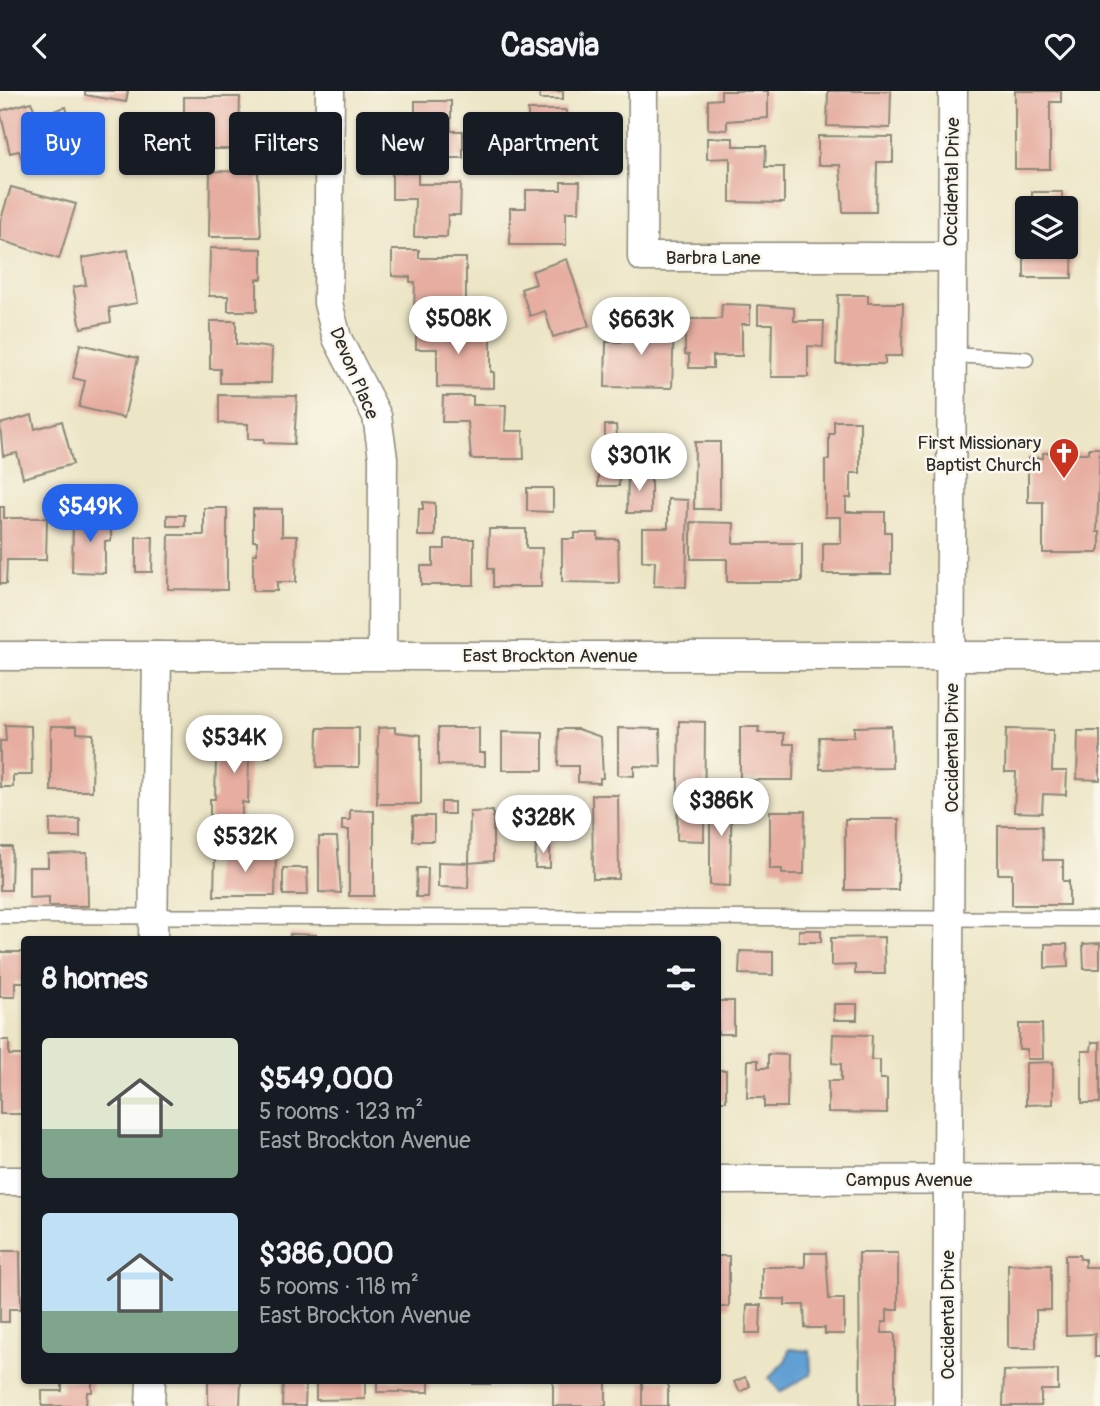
<!DOCTYPE html>
<html lang="en">
<head>
<meta charset="utf-8">
<style>
  :root { --surface:#171b24; --page:#20242c; --text:#f1f3f6; --muted:#9ea1a6; --accent:#2563eb }
  body { margin:0; font-family:Pangolin,sans-serif; background:var(--page); color:var(--text); height:100vh; display:flex; flex-direction:column; font-size:26px; white-space:nowrap }
  * { box-sizing:border-box; margin:0 }
  p { font-size:23px; color:var(--muted) }
  .icon { flex:none; width:38px; height:38px; fill:none; stroke:currentColor; stroke-width:2; stroke-linecap:round; stroke-linejoin:round }
  .map { position:relative; flex:1; overflow:hidden }
  .details { position:absolute; left:21px; top:845px; width:700px; height:448px; display:flex; flex-direction:column; background:var(--surface); border-radius:7px; box-shadow:0 2px 5px #0004 }
  .details>* { flex:none }
  .banner { position:absolute; left:21px; top:21px; width:700px; height:63px; display:flex; gap:14px }
  .buttons { position:absolute; left:1015px; top:105px; display:grid; gap:14px }
  .buttons a { display:grid; place-items:center; width:63px; height:63px; border-radius:7px; background:var(--surface); box-shadow:0 2px 5px #0004; font-size:35px }
  .price { position:absolute; translate:-50% -60px; padding:0 16px; border-radius:24px; background:#fff; color:#222; font-size:23px; line-height:46px; filter:drop-shadow(0 2px 4px #0008) }
  .price::after { content:''; position:absolute; left:50%; top:42px; width:21px; height:16px; margin-left:-10px; background:inherit; clip-path:polygon(0 0,100% 0,50% 100%) }
  .price.selected { background:var(--accent); color:#fff }
  ul { padding:0; list-style:none }
  li { display:flex; align-items:center; gap:21px; height:175px; padding:0 21px }
  li span { display:grid; place-items:center; flex:none; width:196px; height:140px; border-radius:7px; color:#555 }
  li>.icon { margin-inline-start:auto }
  span .icon { width:84px; height:84px; fill:#fffc; stroke-width:1 }
  li b { font-size:30px }
  h2 { display:flex; justify-content:space-between; align-items:center; height:84px; padding:0 21px; font-size:30px }
  .chip { padding:0 24px; border-radius:7px; background:var(--surface); box-shadow:0 2px 5px #0004; font-size:24px; line-height:63px }
  .chip.selected { background:var(--accent); color:#fff }
  header { display:flex; justify-content:space-between; align-items:center; height:91px; padding:0 21px; background:var(--surface); font-size:32px; font-weight:700 }
  .map>svg:first-child { display:block }
  .water { fill:#62a0d4; stroke:#466680; stroke-width:2 }
  .building { fill:#e6ada0 }
  .lines { fill:none; stroke-linecap:round; stroke-linejoin:round }
  .service-casing { stroke:#8c8878; stroke-width:17 }
  .minor-casing { stroke:#8c8878; stroke-width:31 }
  .service { stroke:#fff; stroke-width:14 }
  .minor { stroke:#fff; stroke-width:28 }
  .labels { text-anchor:middle; stroke-width:5; stroke-linejoin:round; paint-order:stroke }
  .street-label { font-size:19px; fill:#2b2b2b; stroke:#fbf7ec }
  .poi-label { font-size:19px; fill:#2b2b2b; stroke:#fbf7ec; text-anchor:end }
</style>
</head>
<body>
<header><svg class="icon" aria-label="back" viewBox="0 0 24 24"><path d="M15 5l-7 7 7 7"/></svg>Casavia<svg class="icon" aria-label="heart" viewBox="0 0 24 24"><path d="M12 20l-8-8c-3-5 5-10 8-4 3-6 11-1 8 4z"/></svg></header>
<div class="map">
<svg width="1100" height="1315" viewBox="0 0 1100 1315">
  <rect width="100%" height="100%" fill="#fbf7ec"/>
  <filter id="ink" filterUnits="userSpaceOnUse"><feTurbulence type="fractalNoise" baseFrequency=".0143" numOctaves="2"/><feDisplacementMap in="SourceGraphic" scale="14" xChannelSelector="R" yChannelSelector="G"/><feConvolveMatrix kernelMatrix="1 2 1 2 8 2 1 2 1" color-interpolation-filters="sRGB"/></filter>
  <filter id="wash" filterUnits="userSpaceOnUse"><feTurbulence type="fractalNoise" baseFrequency=".00686" numOctaves="4" result="noise"/><feDisplacementMap in="SourceGraphic" scale="28" xChannelSelector="R" yChannelSelector="G"/><feGaussianBlur stdDeviation="1.57" result="paint"/><feColorMatrix in="noise" values="0 0 0 0 0 0 0 0 0 0 0 0 0 0 0 0 0 1.4 0 .05"/><feComposite in="paint" operator="in"/></filter>
  <g filter="url(#wash)">
    <rect width="100%" height="100%" fill="#ece5c6"/>
    <!-- water -->
    <path class="water" d="M789 1258 810 1260 811 1283 780 1301 769 1287 786 1269Z"/>
    <g id="blocks">
      <!-- building -->
      <g class="building">
        <path d="M85 0H128L126 11 85 4Z"/>
        <rect x="540" y="0" width="23" height="8"/>
        <path d="M721 0H768V27L727 30V39L708 38V9L721 8Z"/>
        <path d="M828 0H891L890 37 827 35Z"/>
        <path d="M1015 0H1061V11H1050V78H1015Z"/>
        <path d="M184 6H240L239 41H263L262 68H235V58H201V22H184Z"/>
        <path d="M415 10H451V40H463V67H393V46H415Z"/>
        <path d="M31 11 37 25 66 16 79 61 24 77 19 60 10 62 0 20Z"/>
        <path d="M528 19H566L565 55H581V82H560V74H528Z"/>
        <path d="M818 45 893 46V71H877L876 121H843L840 74H818Z"/>
        <path d="M707 47H733V55H766L765 76H784V112L730 111V67L707 68Z"/>
        <path d="M210 80 258 81 261 146H209Z"/>
        <path d="M392 82H418V93H461L460 124H448L447 146H414L415 108H392Z"/>
        <path d="M561 91H580L579 121H566V154H510V117H526V99H561Z"/>
        <path d="M11 96 76 113 59 168 0 149V131Z"/>
        <rect x="1032" y="101" width="30" height="16"/>
        <path d="M1024 123 1027 124V156H1066V138H1073L1072 187H1024Z"/>
        <path d="M210 157 262 158V188H257V220H228V205H209Z"/>
        <path d="M128 159 137 212 109 217 111 231 81 237 73 196 86 194 82 167Z"/>
        <path d="M392 159H419V167H466V222L414 221 415 191H410V186L392 185Z"/>
        <path d="M567 168 589 235 553 246 545 220 530 225 521 198 536 193 532 180Z"/>
        <path d="M838 204H868V212H903L902 265H885V273H836Z"/>
        <path d="M722 213 750 214V233H742V265H713V277H689V264L685 263V228H721Z"/>
        <path d="M758 214 794 217V230H824L823 256 808 255V286H771L772 233H758Z"/>
        <path d="M210 230H236V253L272 257 271 292H220V278H210Z"/>
        <path d="M674 230 672 297 605 296 606 251H621V233L653 234Z"/>
        <path d="M416 231 445 232V239L491 243V281H494V297L437 296V258H416Z"/>
        <path d="M80 253 138 267 124 327 79 316 85 290 73 287Z"/>
        <path d="M219 304 297 305 294 353 264 352V348H248V333L219 332Z"/>
        <path d="M443 305H473V314H506L505 340H523L524 368H471L468 331H442Z"/>
        <path d="M32 324 35 338 62 330 73 373 23 387 17 362 3 365 0 333Z"/>
        <path d="M834 330H860V382H851V407H846V421H885V441H891V483H823V452H841V426H825V369H829V343H834Z"/>
        <path d="M605 334H616L617 346H605Z"/>
        <path d="M626 347V371H612V348Z"/>
        <path d="M695 351H720V418H694Z"/>
        <path d="M1089 357H1100L1097 441H1100V458L1098 462H1043V411H1028V367H1043V362H1089Z"/>
        <path d="M598 379H620L619 395H598Z"/>
        <path d="M628 382H651V422H627Z"/>
        <path d="M527 397H553V421L527 420Z"/>
        <path d="M668 408 688 409 686 496 654 495 655 470H642V437H668Z"/>
        <path d="M423 411 435 412V445H418L419 418H423Z"/>
        <path d="M0 416H4V427H47L46 469H7L6 493H0Z"/>
        <path d="M204 417H227V499L168 498 169 444H204Z"/>
        <path d="M253 418H282V445H297L296 491H277V500H253V463H257V450H253Z"/>
        <rect x="167" y="424" width="18" height="11"/>
        <path d="M73 427H111V450H105V482L72 481Z"/>
        <path d="M691 431 734 432 733 452H802V491H727V468H691Z"/>
        <path d="M489 438H526V457H542L541 496H493V478H488Z"/>
        <path d="M575 442H598V448H618L619 492 562 491V448H575Z"/>
        <path d="M136 446H153L152 481H136Z"/>
        <path d="M445 448H474V494H421V475H433V458H445Z"/>
        <path d="M679 630 705 631 704 750 677 749Z"/>
        <path d="M245 633 270 636V666H249L248 712 242 711V747H210V708H215L216 669H210V637H234Z"/>
        <path d="M5 634 31 635 32 684H13V696H0V650H6Z"/>
        <path d="M51 635H77V642L93 643 92 700H51Z"/>
        <path d="M891 635 892 677 820 678 819 646H854V636Z"/>
        <path d="M395 636V641L421 644V713H377L378 637Z"/>
        <path d="M740 636H759L758 642H784V653H794L793 689H740Z"/>
        <path d="M318 637H359V676H317Z"/>
        <path d="M438 637H479V662H485V675L438 674Z"/>
        <path d="M618 637 660 638 661 676 634 675V685L618 684Z"/>
        <path d="M559 638H578L601 646 603 687H600V692L578 691V675H558Z"/>
        <path d="M1006 638 1053 639 1052 680H1067L1066 704 1043 703 1042 722 1014 721 1016 681H1005Z"/>
        <path d="M1078 640H1100V689L1077 688Z"/>
        <path d="M502 641 543 642V679H502Z"/>
        <path d="M716 695H732L730 795 710 794V721H716Z"/>
        <path d="M592 704H618L619 788H593Z"/>
        <rect x="441" y="711" width="13" height="12"/>
        <path d="M350 719 374 720V805H349V739H342V729H350Z"/>
        <path d="M493 720V770L469 772 470 721Z"/>
        <path d="M770 720H805L804 783H782V778H770Z"/>
        <rect x="413" y="725" width="21" height="25"/>
        <rect x="533" y="727" width="21" height="23"/>
        <path d="M80 728V746H50V729Z"/>
        <path d="M845 728H899L898 799H845Z"/>
        <path d="M998 735H1042L1043 769H1063V790H1069V814H1012V783H998Z"/>
        <path d="M319 746H337L341 802 319 801Z"/>
        <path d="M536 751H550V777H535Z"/>
        <path d="M0 756H12L11 799H0Z"/>
        <path d="M215 761 276 762 275 805H214Z"/>
        <path d="M87 762 88 815H49V806L29 807V776H48V763Z"/>
        <path d="M438 771 469 772 468 797 438 796Z"/>
        <path d="M283 777H307L308 804H283Z"/>
        <path d="M417 777H428L427 806H416Z"/>
        <rect x="799" y="839" width="22" height="12"/>
        <path d="M290 843 316 844V849H289Z"/>
        <path d="M884 846 885 883H855V874L831 875V847Z"/>
        <path d="M1100 852V878H1084L1083 853Z"/>
        <path d="M1045 853H1067L1068 876 1045 877Z"/>
        <path d="M740 860 773 861V884L739 883Z"/>
        <path d="M0 861H24V891H15V906H0Z"/>
        <rect x="718" y="910" width="16" height="33"/>
        <rect x="834" y="913" width="23" height="16"/>
        <path d="M1019 933H1042L1043 968H1027V958H1019Z"/>
        <path d="M833 943 872 944 871 969H880V988H887V1022L828 1021V990H841V973L832 972Z"/>
        <path d="M0 949H9V964H24V1023H0Z"/>
        <path d="M1092 951H1100V1012H1082V960H1091Z"/>
        <path d="M768 963 788 964 787 1016H764V1007H747L748 969H758V977H768Z"/>
        <path d="M1053 971V1013L1026 1014V972Z"/>
        <rect x="718" y="979" width="8" height="31"/>
        <path d="M0 1160H20L21 1218H9V1231H0Z"/>
        <path d="M805 1162H826L829 1208H844V1243H825V1237H805L804 1214H785V1208H762V1176H805Z"/>
        <path d="M859 1162H898V1219H887V1231H882V1242H895V1314H860Z"/>
        <path d="M1065 1164H1079L1080 1168H1085V1176H1100V1266H1095V1243L1066 1244Z"/>
        <rect x="718" y="1165" width="11" height="51"/>
        <path d="M1008 1173 1051 1174V1219H1036V1257H1008Z"/>
        <path d="M747 1214H761L760 1242H746Z"/>
        <path d="M1058 1279V1299H1041V1315H1003L1004 1280Z"/>
        <path d="M745 1286 750 1295 740 1301 734 1291Z"/>
        <path d="M62 1290H92V1301H87L86 1315H42V1300H62Z"/>
        <path d="M208 1290H241L240 1315H208Z"/>
        <path d="M283 1290H306L305 1315H282Z"/>
        <path d="M316 1290H365V1308L316 1309Z"/>
        <rect x="377" y="1290" width="52" height="11"/>
        <rect x="473" y="1290" width="18" height="3"/>
        <rect x="553" y="1290" width="53" height="25"/>
        <rect x="642" y="1290" width="26" height="25"/>
      </g>
    </g>
  </g>
  <g filter="url(#ink)">
    <use href="#blocks" fill-opacity="0" stroke="#8c8878" stroke-width="2"/>
    <g class="lines">
      <!-- service casing -->
      <g class="service-casing">
        <g id="service">
          <path d="M950 264 1026 268"/>
          <path d="M0 825 1100 828"/>
        </g>
      </g>
      <!-- minor casing -->
      <g class="minor-casing">
        <g id="minor">
          <path d="M330 0 328 212 337 247 377 325 383 367 382 564"/>
          <path d="M643 0 642 166H950"/>
          <path d="M0 565H1100"/>
          <path d="M153 849 157 565"/>
          <path d="M718 1089 1100 1088"/>
          <path d="M0 1090H24"/>
          <path d="M150 1315 151 1290"/>
          <path d="M947 1315 953 0"/>
        </g>
      </g>
      <!-- service -->
      <use href="#service" class="service"/>
      <!-- minor -->
      <use href="#minor" class="minor"/>
    </g>
  </g>
  <!-- icons -->
  <defs>
    <g id="church-pin" transform="scale(1.575)"><path d="M0 17L-7.5 6A9.5 9.5 0 1 1 7.5 6Z" fill="#c8321e" stroke="#fbf7ec"/><path d="M-1.2-6h2.4v3.5h3.3v2.4h-3.3V6h-2.4V-.1h-3.3v-2.4h3.3Z" fill="#fff"/></g>
  </defs>
  <g fill-rule="evenodd">
    <use href="#church-pin" x="1064" y="362"/>
  </g>
  <g class="labels">
    <!-- street labels -->
    <g class="street-label">
      <text transform="translate(951 91) rotate(-89)" y="7">Occidental Drive</text>
      <text x="713" y="173">Barbra Lane</text>
      <text transform="translate(355 282) rotate(67)" y="7">Devon Place</text>
      <text x="550" y="571">East Brockton Avenue</text>
      <text transform="translate(951 657) rotate(-90)" y="7">Occidental Drive</text>
      <text x="909" y="1095">Campus Avenue</text>
      <text transform="translate(947 1224) rotate(-90)" y="7">Occidental Drive</text>
    </g>
    <!-- poi labels -->
    <g class="poi-label">
      <text x="1041" y="358">First Missionary<tspan x="1041" dy="22">Baptist Church</tspan></text>
    </g>
  </g>
</svg>
<div class="buttons">
<a><svg class="icon" aria-label="layers" viewBox="0 0 24 24"><path d="M12 4l9 5-9 5-9-5zM3 14l9 5 9-5"/></svg></a>
</div>
<b class="price" style="left:458px;top:265px">$508K</b>
<b class="price" style="left:641px;top:266px">$663K</b>
<b class="price" style="left:639px;top:402px">$301K</b>
<b class="price selected" style="left:90px;top:453px">$549K</b>
<b class="price" style="left:234px;top:684px">$534K</b>
<b class="price" style="left:721px;top:747px">$386K</b>
<b class="price" style="left:543px;top:764px">$328K</b>
<b class="price" style="left:245px;top:783px">$532K</b>
<div class="banner">
<a class="chip selected">Buy</a>
<a class="chip">Rent</a>
<a class="chip">Filters</a>
<a class="chip">New</a>
<a class="chip">Apartment</a>
</div>
<section class="details">
<h2>8 homes<svg class="icon" aria-label="filters" viewBox="0 0 24 24"><path d="M4 7h16M4 17h16"/><circle cx="9" cy="7" r="2"/><circle cx="15" cy="17" r="2"/></svg></h2>
<ul>
<li><span style="background:linear-gradient(#dfe7d0 65%,#7fa58c 0)"><svg class="icon" aria-label="home" viewBox="0 0 24 24"><path d="M3 11l9-7 9 7M6 9v11h12V9"/></svg></span><div><b>$549,000</b><p>5 rooms · 123 m²</p><p>East Brockton Avenue</p></div></li>
<li><span style="background:linear-gradient(#bfe0f5 70%,#7fa58c 0)"><svg class="icon" aria-label="home" viewBox="0 0 24 24"><path d="M3 11l9-7 9 7M6 9v11h12V9"/></svg></span><div><b>$386,000</b><p>5 rooms · 118 m²</p><p>East Brockton Avenue</p></div></li>
</ul>
</section>
</div>
</body>
</html>
